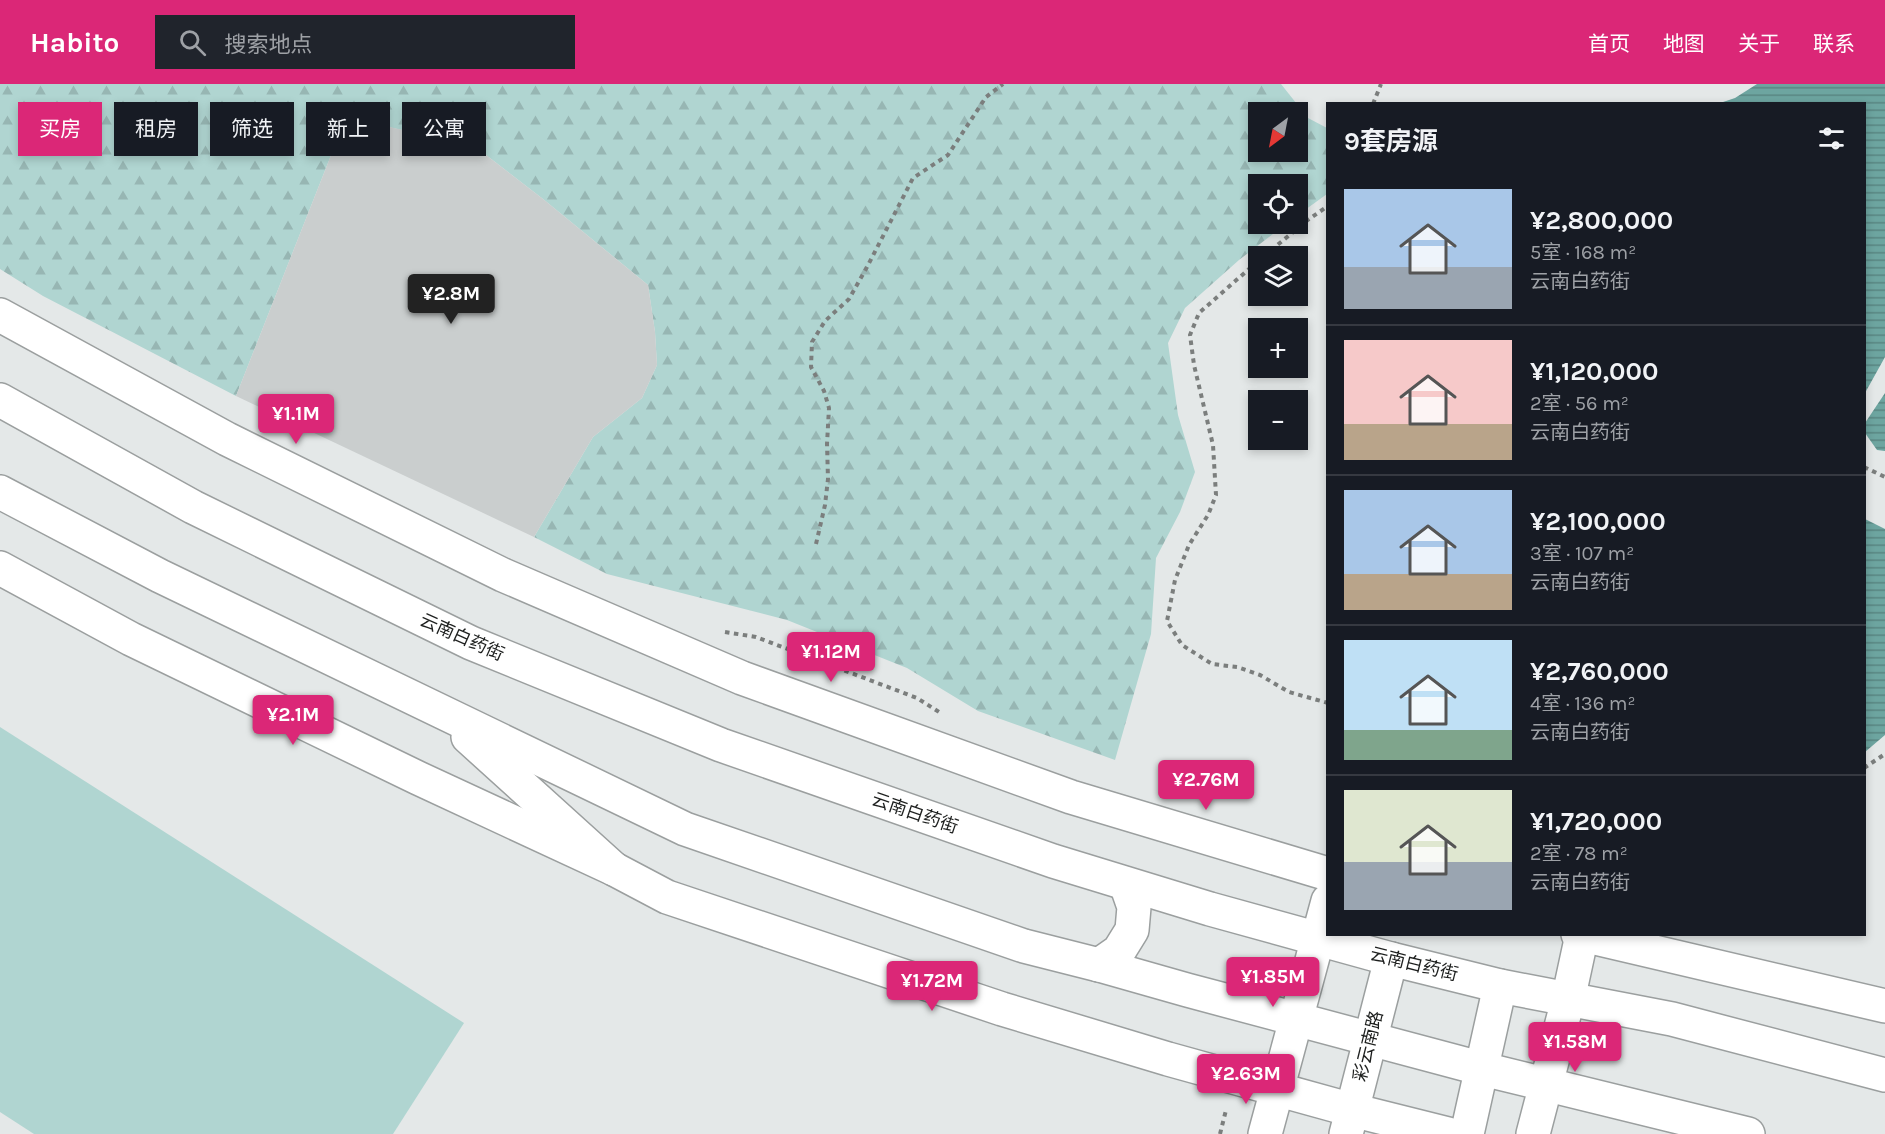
<!DOCTYPE html>
<html lang="zh">
<head>
<meta charset="utf-8">
<style>
  :root { --surface:#171b24; --page:#20242c; --text:#f1f3f6; --muted:#9ea1a6; --line:#363941; --accent:#db2777 }
  body { margin:0; font-family:Karla,"Noto Sans SC",sans-serif; background:var(--page); color:var(--text); height:100vh; display:flex; flex-direction:column; font-size:22px; white-space:nowrap }
  * { box-sizing:border-box; margin:0 }
  p { font-size:20px; color:var(--muted) }
  .icon { flex:none; width:33px; height:33px; fill:none; stroke:currentColor; stroke-width:2; stroke-linecap:round; stroke-linejoin:round }
  .map { position:relative; flex:1; overflow:hidden }
  .side { position:absolute; left:1326px; top:18px; width:540px; height:834px; display:flex; flex-direction:column; background:var(--surface); border-radius:0px; box-shadow:0 3px 9px #0003 }
  .side>* { flex:none }
  .banner { position:absolute; left:18px; top:18px; width:570px; height:54px; display:flex; gap:12px }
  .needle { width:39px; rotate:212deg }
  .buttons { position:absolute; left:1248px; top:18px; display:grid; gap:12px }
  .buttons a { display:grid; place-items:center; width:60px; height:60px; border-radius:0px; background:var(--surface); box-shadow:0 3px 9px #0003; font-size:30px }
  .price { position:absolute; translate:-50% -51px; padding:0 14px; border-radius:6px; background:var(--accent); color:#fff; font-size:20px; line-height:39px; filter:drop-shadow(0 2px 3px #0008) }
  .price::after { content:''; position:absolute; left:50%; top:36px; width:18px; height:14px; margin-left:-9px; background:inherit; clip-path:polygon(0 0,100% 0,50% 100%) }
  .price.selected { background:#222; color:#fff }
  ul { padding:0; list-style:none }
  li { display:flex; align-items:center; gap:18px; height:150px; padding:0 18px }
  li+li { border-top:2px solid var(--line) }
  li span { display:grid; place-items:center; flex:none; width:168px; height:120px; border-radius:0px; color:#555 }
  li>.icon { margin-inline-start:auto }
  span .icon { width:72px; height:72px; fill:#fffc; stroke-width:1 }
  li b { font-size:26px }
  h2 { display:flex; justify-content:space-between; align-items:center; height:72px; padding:0 18px; font-size:26px }
  .tag { padding:0 21px; border-radius:0px; background:var(--surface); box-shadow:0 3px 9px #0003; font-size:21px; line-height:54px }
  .tag.selected { background:var(--accent); color:#fff }
  header { display:flex; align-items:center; gap:36px; box-sizing:border-box; height:84px; padding:0 30px; background:var(--accent); color:#fff }
  header strong { font-size:28px }
  nav { display:flex; gap:33px; margin-inline-start:auto; font-size:21px }
  .search { width:420px; height:54px; background:var(--page); display:flex; align-items:center; gap:15px; box-sizing:border-box; padding:0 21px; border-radius:0px; color:var(--muted); font-size:22px }
  .map>svg:first-child { display:block }
  .green { fill:#b0d5d1 }
  .forest { fill:url(#forest-firs); fill-rule:evenodd }
  .water { fill:url(#water-rules) }
  .building { fill:#cacece }
  .lines { fill:none; stroke-linecap:round; stroke-linejoin:round }
  .street-casing { stroke:#9b9f9f; stroke-width:36 }
  .primary-casing { stroke:#9b9f9f; stroke-width:36 }
  .path { stroke:#7b7e7d; stroke-width:4; stroke-dasharray:4.5 4.5; stroke-linecap:butt }
  .street { stroke:#fff; stroke-width:33 }
  .primary { stroke:#fff; stroke-width:33 }
  .labels { text-anchor:middle; stroke-width:6; stroke-linejoin:round; paint-order:stroke }
  .street-label { font-size:18px; fill:#1d1f1e; stroke:#fff }
</style>
</head>
<body>
<header>
<strong>Habito</strong>
<div class="search"><svg class="icon" aria-label="search" viewBox="0 0 24 24"><circle cx="10" cy="10" r="6"/><path d="M15 15l6 6"/></svg>搜索地点</div>
<nav><a>首页</a><a>地图</a><a>关于</a><a>联系</a></nav>
</header>
<div class="map">
<svg width="1885" height="1050" viewBox="0 0 1885 1050">
  <defs>
    <pattern id="forest-firs" width="22" height="20" patternUnits="userSpaceOnUse" patternTransform="scale(1.5)"><rect width="22" height="20" fill="#b0d5d1"/><path d="M5 1l3.5 6h-7zM16 11l3.5 6h-7z" fill="#97b6b3"/></pattern>
    <pattern id="water-rules" width="6" height="5" patternUnits="userSpaceOnUse" patternTransform="scale(1.5)"><rect width="6" height="5" fill="#6da5a0"/><path d="M0 2.5h6" fill="none" stroke="#598682"/></pattern>
  </defs>
  <rect width="100%" height="100%" fill="#e4e8e8"/>
  <!-- green -->
  <path class="green" d="M0 643 464 939 393 1050H34L0 1028Z"/>
  <!-- forest -->
  <path class="forest" d="M0 0H1281L1308 34 1327 44V110L1298 131V100H1258V140H1286L1239 176 1185 224 1168 259 1178 331 1195 388 1180 428 1156 474 1151 550 1115 676 978 627 907 584 787 536 607 490 534 453 593 353 642 314 657 281 655 248 648 201 543 115 464 54 424 51 353 35 341 46 236 312 43 212 0 185ZM1258 28H1298V68H1258Z"/>
  <!-- water -->
  <g class="water">
    <path d="M1757 0H1885V273L1865 309 1864 20 1720 19 1735 14Z"/>
    <path d="M1885 309V367L1877 366 1865 349V339Z"/>
    <path d="M1865 435 1885 445V651L1865 668Z"/>
  </g>
  <!-- building -->
  <path class="building" d="M360 36 424 51 464 54 543 115 648 201 655 248 657 281 642 314 593 353 534 453 236 312 341 46Z"/>
  <g class="lines">
    <!-- street casing -->
    <g class="street-casing">
      <g id="street">
        <path d="M0 231 227 355 503 491 742 594 1071 713 1328 790"/>
        <path d="M0 484 131 555 418 694 614 785 667 813 1002 925 1168 975 1352 1026 1448 1050"/>
        <path d="M1578 850 1885 922"/>
        <path d="M1265 1050 1328 817"/>
        <path d="M1533 1050 1568 916 1582 851"/>
      </g>
    </g>
    <!-- primary casing -->
    <g class="primary-casing">
      <g id="primary">
        <path d="M0 316 193 423 471 559 721 661 1053 777 1210 825 1391 875 1500 902 1672 935 1885 991"/>
        <path d="M0 408 160 492 685 745 1024 862 1099 881 1187 906 1483 985 1748 1050"/>
        <path d="M468 653 614 785"/>
        <path d="M1099 881 1119 867 1132 846 1134 823 1126 800"/>
        <path d="M1346 1050 1391 875"/>
        <path d="M1467 1050 1500 902"/>
      </g>
    </g>
    <!-- path -->
    <g class="path">
      <path d="M1373 20 1381 0"/>
      <path d="M1264 172 1309 135 1328 122"/>
      <path d="M1258 177 1199 229 1190 251 1194 281 1213 361 1216 411 1208 431 1189 461 1175 496 1167 537 1182 561 1212 580 1237 583 1260 591 1289 608 1328 619"/>
      <path d="M1864 383 1885 393"/>
      <path d="M816 460 825 421 828 395 827 360 829 324 824 307 811 283 812 258 825 237 849 215 867 183 913 94 948 71 986 13 1003 0"/>
      <path d="M725 548 756 553 917 614 939 628"/>
      <path d="M1864 684 1885 670"/>
      <path d="M1220 1050 1226 1026"/>
    </g>
    <!-- street -->
    <use href="#street" class="street"/>
    <!-- primary -->
    <use href="#primary" class="primary"/>
  </g>
  <g class="labels">
    <!-- street labels -->
    <g class="street-label">
      <text transform="translate(462 553) rotate(24)" y="6">云南白药街</text>
      <text transform="translate(915 729) rotate(19)" y="6">云南白药街</text>
      <text transform="translate(1414 880) rotate(14)" y="6">云南白药街</text>
      <text transform="translate(1368 962) rotate(-76)" y="6">彩云南路</text>
    </g>
  </g>
</svg>
<div class="buttons">
<a><svg class="needle" viewBox="-14 -14 28 28"><path d="M0-13l5 13h-10z" fill="#e53935"/><path d="M0 13l5-13h-10z" fill="#9ea1a6"/></svg></a>
<a><svg class="icon" aria-label="locate" viewBox="0 0 24 24"><circle cx="12" cy="12" r="6"/><path d="M12 2v4M12 18v4M2 12h4M18 12h4"/></svg></a>
<a><svg class="icon" aria-label="layers" viewBox="0 0 24 24"><path d="M12 4l9 5-9 5-9-5zM3 14l9 5 9-5"/></svg></a>
<a>+</a>
<a>−</a>
</div>
<b class="price selected" style="left:451px;top:241px">¥2.8M</b>
<b class="price" style="left:296px;top:361px">¥1.1M</b>
<b class="price" style="left:831px;top:599px">¥1.12M</b>
<b class="price" style="left:293px;top:662px">¥2.1M</b>
<b class="price" style="left:1206px;top:727px">¥2.76M</b>
<b class="price" style="left:1273px;top:924px">¥1.85M</b>
<b class="price" style="left:932px;top:928px">¥1.72M</b>
<b class="price" style="left:1575px;top:989px">¥1.58M</b>
<b class="price" style="left:1246px;top:1021px">¥2.63M</b>
<div class="banner">
<a class="tag selected">买房</a>
<a class="tag">租房</a>
<a class="tag">筛选</a>
<a class="tag">新上</a>
<a class="tag">公寓</a>
</div>
<section class="side">
<h2>9套房源<svg class="icon" aria-label="filters" viewBox="0 0 24 24"><path d="M4 7h16M4 17h16"/><circle cx="9" cy="7" r="2"/><circle cx="15" cy="17" r="2"/></svg></h2>
<ul>
<li><span style="background:linear-gradient(#a9c7e8 65%,#9aa5b1 0)"><svg class="icon" aria-label="home" viewBox="0 0 24 24"><path d="M3 11l9-7 9 7M6 9v11h12V9"/></svg></span><div><b>¥2,800,000</b><p>5室 · 168 m²</p><p>云南白药街</p></div></li>
<li><span style="background:linear-gradient(#f6c9c9 70%,#b9a48a 0)"><svg class="icon" aria-label="home" viewBox="0 0 24 24"><path d="M3 11l9-7 9 7M6 9v11h12V9"/></svg></span><div><b>¥1,120,000</b><p>2室 · 56 m²</p><p>云南白药街</p></div></li>
<li><span style="background:linear-gradient(#a9c7e8 70%,#b9a48a 0)"><svg class="icon" aria-label="home" viewBox="0 0 24 24"><path d="M3 11l9-7 9 7M6 9v11h12V9"/></svg></span><div><b>¥2,100,000</b><p>3室 · 107 m²</p><p>云南白药街</p></div></li>
<li><span style="background:linear-gradient(#bfe0f5 75%,#7fa58c 0)"><svg class="icon" aria-label="home" viewBox="0 0 24 24"><path d="M3 11l9-7 9 7M6 9v11h12V9"/></svg></span><div><b>¥2,760,000</b><p>4室 · 136 m²</p><p>云南白药街</p></div></li>
<li><span style="background:linear-gradient(#dfe7d0 60%,#9aa5b1 0)"><svg class="icon" aria-label="home" viewBox="0 0 24 24"><path d="M3 11l9-7 9 7M6 9v11h12V9"/></svg></span><div><b>¥1,720,000</b><p>2室 · 78 m²</p><p>云南白药街</p></div></li>
</ul>
</section>
</div>
</body>
</html>
